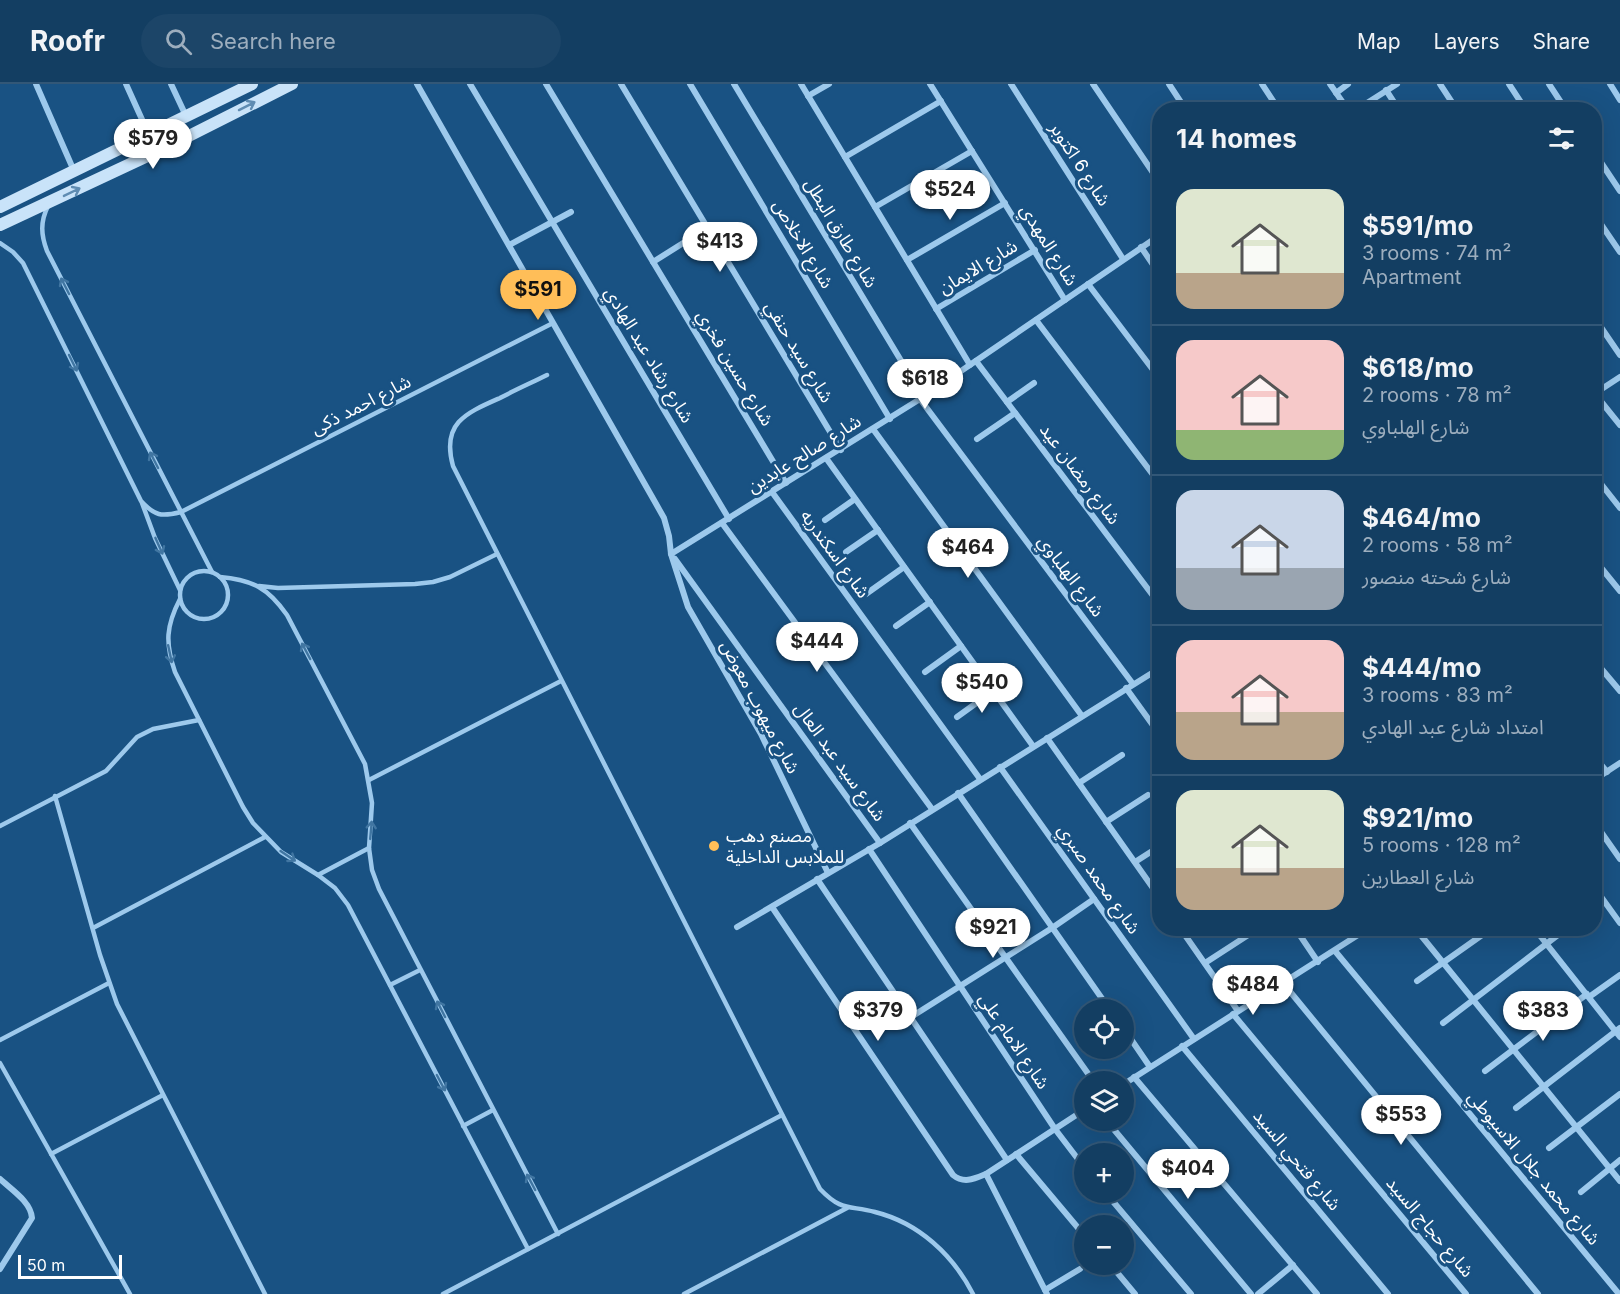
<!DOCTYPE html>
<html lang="en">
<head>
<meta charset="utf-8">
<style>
  :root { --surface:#133e62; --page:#1c4568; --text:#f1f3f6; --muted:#9daebe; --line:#325777; --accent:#ffbe58 }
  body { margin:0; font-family:Inter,"Noto Sans Arabic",sans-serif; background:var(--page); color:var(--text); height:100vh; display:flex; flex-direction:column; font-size:22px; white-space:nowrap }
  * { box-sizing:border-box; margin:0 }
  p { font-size:20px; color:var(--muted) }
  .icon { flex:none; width:33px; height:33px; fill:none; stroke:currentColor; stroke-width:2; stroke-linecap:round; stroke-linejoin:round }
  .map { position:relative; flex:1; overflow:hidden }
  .panel { position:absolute; left:1152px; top:18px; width:450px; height:834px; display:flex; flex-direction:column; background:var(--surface); border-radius:24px; box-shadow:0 6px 24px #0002,0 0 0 2px var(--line) }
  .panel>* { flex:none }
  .controls { position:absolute; left:1074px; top:915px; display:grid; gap:12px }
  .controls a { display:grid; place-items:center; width:60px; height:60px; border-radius:50%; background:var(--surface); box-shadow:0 6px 24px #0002,0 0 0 2px var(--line); font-size:30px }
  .scale { position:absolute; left:18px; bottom:15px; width:104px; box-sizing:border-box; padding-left:6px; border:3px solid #fff; border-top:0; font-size:16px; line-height:21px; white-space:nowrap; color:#fff; -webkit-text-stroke:4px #195283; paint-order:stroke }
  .price { position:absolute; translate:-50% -51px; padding:0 14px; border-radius:21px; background:#fff; color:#222; font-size:20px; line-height:39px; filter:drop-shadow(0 2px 3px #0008) }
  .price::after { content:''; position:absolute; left:50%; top:36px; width:18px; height:14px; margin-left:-9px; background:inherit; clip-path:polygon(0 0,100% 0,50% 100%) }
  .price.selected { background:var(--accent); color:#111 }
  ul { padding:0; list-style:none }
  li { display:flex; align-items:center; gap:18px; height:150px; padding:0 24px }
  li+li { border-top:2px solid var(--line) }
  li span { display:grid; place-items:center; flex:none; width:168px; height:120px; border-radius:18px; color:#555 }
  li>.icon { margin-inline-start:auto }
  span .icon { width:72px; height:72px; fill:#fffc; stroke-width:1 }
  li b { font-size:26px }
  h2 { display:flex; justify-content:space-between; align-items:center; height:72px; padding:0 24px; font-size:26px }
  header { display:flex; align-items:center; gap:36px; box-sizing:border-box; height:84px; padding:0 30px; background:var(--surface); border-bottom:2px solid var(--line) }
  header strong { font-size:28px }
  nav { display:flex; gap:33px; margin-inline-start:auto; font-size:21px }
  .search { width:420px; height:54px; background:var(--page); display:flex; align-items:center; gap:15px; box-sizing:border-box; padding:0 21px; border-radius:33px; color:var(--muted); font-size:22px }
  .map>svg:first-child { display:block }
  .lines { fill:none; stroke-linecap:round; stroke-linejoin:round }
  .lane { stroke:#9dc9ec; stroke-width:4.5 }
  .street { stroke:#9dc9ec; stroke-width:6 }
  .secondary { stroke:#c9e3f9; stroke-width:12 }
  .oneway { stroke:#5f8cb2 }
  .oneway2 { stroke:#4176a2 }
  .poi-dot { fill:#ffbe58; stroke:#195283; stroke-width:2 }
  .labels { text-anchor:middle; stroke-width:6; stroke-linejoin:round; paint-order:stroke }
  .street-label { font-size:18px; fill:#fff; stroke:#195283 }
  .poi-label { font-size:18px; fill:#fff; stroke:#195283; text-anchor:start }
</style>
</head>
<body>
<header>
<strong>Roofr</strong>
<div class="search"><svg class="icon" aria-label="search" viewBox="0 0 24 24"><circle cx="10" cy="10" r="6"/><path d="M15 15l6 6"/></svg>Search here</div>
<nav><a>Map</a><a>Layers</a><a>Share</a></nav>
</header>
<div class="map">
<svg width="1620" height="1210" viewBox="0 0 1620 1210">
  <rect width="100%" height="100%" fill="#195283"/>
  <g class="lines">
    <!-- lane -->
    <g class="lane">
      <path d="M48 122C40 138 41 151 47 167L212 488"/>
      <path d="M0 159 13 168 23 179 141 417C155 432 161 433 181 428L553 239"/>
      <path d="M547 291C531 299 515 306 500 314 466 329 441 339 453 382L820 1105C842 1128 849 1121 875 1128 919 1139 953 1171 973 1210"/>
      <path d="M142 419 155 454 180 506"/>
      <circle cx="204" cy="511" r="24"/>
      <path d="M220 493C253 496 268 504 287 531L365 680 372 719 369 764 372 786 379 805 558 1150"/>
      <path d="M259 502 278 504 415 500 433 498 450 493 497 470"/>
      <path d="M180 515C166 542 165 559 175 588L243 723 253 739 281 768 318 791 335 804 348 821 528 1165"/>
      <path d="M369 696 561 597"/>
      <path d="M55 712 100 871 117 920 265 1210"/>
      <path d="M0 742 106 687 137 653 153 645 199 636"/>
      <path d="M318 791 369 764"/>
      <path d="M93 844 265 753"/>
      <path d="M390 901 420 886"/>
      <path d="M0 956 109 899"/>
      <path d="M0 979 130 1210"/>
      <path d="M463 1042 493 1026"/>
      <path d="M51 1070 163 1011"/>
      <path d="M443 1210 782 1031"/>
      <path d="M684 1210 847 1124"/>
    </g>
    <!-- street -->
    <g class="street">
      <path d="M36 0 74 87"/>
      <path d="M126 0 149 51"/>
      <path d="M171 0 186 32"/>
      <path d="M417 0 655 418 664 434 669 452 671 470 688 523 761 650 828 789"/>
      <path d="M470 0 729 435"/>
      <path d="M546 0 786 399"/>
      <path d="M621 0 841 366"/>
      <path d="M690 0 890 335"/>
      <path d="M734 0 923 313"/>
      <path d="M801 0 970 281"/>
      <path d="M930 0 1065 216"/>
      <path d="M1011 0 1123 175"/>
      <path d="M1093 0 1160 99"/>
      <path d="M1169 0 1186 26"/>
      <path d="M1262 0 1279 26"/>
      <path d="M1330 0 1348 26"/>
      <path d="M1440 0 1457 26"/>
      <path d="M1509 0 1526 26"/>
      <path d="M1549 0 1566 26"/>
      <path d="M1610 0 1620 16"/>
      <path d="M1386 6 1399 26"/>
      <path d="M1336 9 1348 0"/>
      <path d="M808 12 829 0"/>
      <path d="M1356 26 1397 0"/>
      <path d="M1594 68 1620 107"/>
      <path d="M845 73 941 17"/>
      <path d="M875 123 972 67"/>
      <path d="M1594 130 1620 168"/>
      <path d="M509 161 571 128"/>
      <path d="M1141 163 1160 191"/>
      <path d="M907 176 1005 119"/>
      <path d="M653 178 707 144"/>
      <path d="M1088 200 1160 295"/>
      <path d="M936 225 1035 166"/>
      <path d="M1594 233 1620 271"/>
      <path d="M1036 236 1160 400"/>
      <path d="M976 277 1160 521"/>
      <path d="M1594 310 1620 293"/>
      <path d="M1595 310 1620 341"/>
      <path d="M920 315 1133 600"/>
      <path d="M1007 318 1034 299"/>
      <path d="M873 345 1082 632"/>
      <path d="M977 355 1015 329"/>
      <path d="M826 374 1033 662"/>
      <path d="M1594 391 1620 424"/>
      <path d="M772 408 980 695"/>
      <path d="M825 436 855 415"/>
      <path d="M722 439 932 725"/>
      <path d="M846 468 878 446"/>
      <path d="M671 470 920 315 1160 151"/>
      <path d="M675 475 880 759"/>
      <path d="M1594 475 1620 507"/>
      <path d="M866 510 904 483"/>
      <path d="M896 542 930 518"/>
      <path d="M1594 576 1620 607"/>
      <path d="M925 588 961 562"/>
      <path d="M1126 604 1160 651"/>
      <path d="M957 633 993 607"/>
      <path d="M1047 654 1160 814"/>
      <path d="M1594 672 1607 688"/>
      <path d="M1000 683 1194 955"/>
      <path d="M1594 696 1620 679"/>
      <path d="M1079 699 1122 671"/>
      <path d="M958 709 1110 926"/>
      <path d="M1106 738 1148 711"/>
      <path d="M1594 738 1620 775"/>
      <path d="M910 739 1094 998"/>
      <path d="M869 765 1055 1045 1084 1083"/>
      <path d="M1135 778 1160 762"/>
      <path d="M817 795 1007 1076"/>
      <path d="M1594 803 1620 839"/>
      <path d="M772 823 953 1091C964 1100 974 1095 986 1090L1084 1026"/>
      <path d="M737 843 880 759 1160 584"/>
      <path d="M1180 844 1238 927"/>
      <path d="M1295 844 1318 878"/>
      <path d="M1415 844 1620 1097"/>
      <path d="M1534 844 1620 953"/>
      <path d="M1335 867 1619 1210"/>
      <path d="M1205 879 1259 844"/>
      <path d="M1417 897 1492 844"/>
      <path d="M1283 899 1538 1210"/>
      <path d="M1589 913 1620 891"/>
      <path d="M1233 930 1466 1210"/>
      <path d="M911 933 1052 844 1094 815"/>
      <path d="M1443 939 1567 844"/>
      <path d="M1124 945 1150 983"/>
      <path d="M1182 962 1388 1210"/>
      <path d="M1485 987 1587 910"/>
      <path d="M1134 993 1317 1210"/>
      <path d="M1124 1000 1369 844"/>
      <path d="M1516 1024 1620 944"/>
      <path d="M1106 1036 1251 1210"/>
      <path d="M1549 1064 1620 1010"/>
      <path d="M1016 1070 1084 1151"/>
      <path d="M986 1090 1047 1210"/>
      <path d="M0 1095C12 1106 31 1118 32 1134L0 1185"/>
      <path d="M1105 1108 1191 1210"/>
      <path d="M1581 1108 1620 1076"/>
      <path d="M1110 1180 1135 1210"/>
      <path d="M1045 1206 1080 1185"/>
      <path d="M1258 1210 1293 1181"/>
    </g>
    <!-- secondary -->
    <g class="secondary">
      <path d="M0 123 252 0"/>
      <path d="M0 141 173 60 292 0"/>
    </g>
  </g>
  <!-- one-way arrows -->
  <defs><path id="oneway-shaft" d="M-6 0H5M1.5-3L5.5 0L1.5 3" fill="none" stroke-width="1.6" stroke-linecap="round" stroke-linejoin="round" transform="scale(1.5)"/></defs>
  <g class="oneway">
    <use href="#oneway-shaft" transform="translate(247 22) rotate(-27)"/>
    <use href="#oneway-shaft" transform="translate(72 108) rotate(-26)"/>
  </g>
  <g class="oneway2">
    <use href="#oneway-shaft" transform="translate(65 202) rotate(-117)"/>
    <use href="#oneway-shaft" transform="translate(73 279) rotate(64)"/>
    <use href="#oneway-shaft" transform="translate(154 376) rotate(-117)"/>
    <use href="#oneway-shaft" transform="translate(159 462) rotate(66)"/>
    <use href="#oneway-shaft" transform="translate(306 567) rotate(-118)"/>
    <use href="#oneway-shaft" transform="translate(170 570) rotate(78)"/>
    <use href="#oneway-shaft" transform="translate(371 746) rotate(-85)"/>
    <use href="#oneway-shaft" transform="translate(288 772) rotate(34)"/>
    <use href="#oneway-shaft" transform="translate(441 925) rotate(-117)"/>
    <use href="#oneway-shaft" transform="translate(441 999) rotate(62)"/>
    <use href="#oneway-shaft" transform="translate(531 1098) rotate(-118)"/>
  </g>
  <!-- markers -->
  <circle class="poi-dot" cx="714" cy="762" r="6"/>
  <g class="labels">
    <!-- street labels -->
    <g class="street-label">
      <text transform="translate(1080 80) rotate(57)" y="6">شارع 6 اكتوبر</text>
      <text transform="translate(841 149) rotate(59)" y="6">شارع طارق البطل</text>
      <text transform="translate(803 160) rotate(59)" y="6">شارع الاخلاص</text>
      <text transform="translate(1049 161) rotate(58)" y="6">شارع المهدي</text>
      <text transform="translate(978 183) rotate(-31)" y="6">شارع الايمان</text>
      <text transform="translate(799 268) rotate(59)" y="6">شارع سيد حنفي</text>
      <text transform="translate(649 271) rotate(59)" y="6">شارع رشاد عبد الهادي</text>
      <text transform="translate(735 284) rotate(59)" y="6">شارع حسين فخري</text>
      <text transform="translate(361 321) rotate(-27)" y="6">شارع احمد ذكى</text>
      <text transform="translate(804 370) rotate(-32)" y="6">شارع صالح عابدين</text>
      <text transform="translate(1080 390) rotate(53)" y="6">شارع رمضان عيد</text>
      <text transform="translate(835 470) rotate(54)" y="6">شارع اسكندريه</text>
      <text transform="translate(1071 492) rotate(53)" y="6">شارع الهلباوي</text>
      <text transform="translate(760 623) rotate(62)" y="6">شارع ميهوب معوض</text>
      <text transform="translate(840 678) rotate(54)" y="6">شارع سيد عبد العال</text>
      <text transform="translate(1099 795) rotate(55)" y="6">شارع محمد صبري</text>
      <text transform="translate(1014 957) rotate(56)" y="6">شارع الامام علي</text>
      <text transform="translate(1297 1076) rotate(50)" y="6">شارع فتحي السيد</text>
      <text transform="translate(1534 1084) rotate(50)" y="6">شارع محمد جلال الاسيوطي</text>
      <text transform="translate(1430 1143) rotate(50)" y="6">شارع حجاج السيد</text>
    </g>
    <!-- poi labels -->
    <g class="poi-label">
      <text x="726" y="758">مصنع دهب<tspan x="726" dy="21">للملابس الداخلية</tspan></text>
    </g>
  </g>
</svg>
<div class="controls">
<a><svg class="icon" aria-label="locate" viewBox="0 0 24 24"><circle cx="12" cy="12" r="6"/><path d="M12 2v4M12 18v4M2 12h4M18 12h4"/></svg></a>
<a><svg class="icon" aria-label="layers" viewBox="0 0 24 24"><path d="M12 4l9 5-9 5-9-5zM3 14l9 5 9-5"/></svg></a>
<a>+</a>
<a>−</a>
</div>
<div class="scale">50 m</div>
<b class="price" style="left:153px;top:86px">$579</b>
<b class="price" style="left:950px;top:137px">$524</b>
<b class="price" style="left:720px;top:189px">$413</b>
<b class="price selected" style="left:538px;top:237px">$591</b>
<b class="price" style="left:925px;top:326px">$618</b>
<b class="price" style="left:968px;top:495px">$464</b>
<b class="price" style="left:817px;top:589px">$444</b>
<b class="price" style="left:982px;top:630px">$540</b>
<b class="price" style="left:993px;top:875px">$921</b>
<b class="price" style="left:1253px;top:932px">$484</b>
<b class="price" style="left:878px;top:958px">$379</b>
<b class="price" style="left:1543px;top:958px">$383</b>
<b class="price" style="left:1401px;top:1062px">$553</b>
<b class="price" style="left:1188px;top:1116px">$404</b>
<section class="panel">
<h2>14 homes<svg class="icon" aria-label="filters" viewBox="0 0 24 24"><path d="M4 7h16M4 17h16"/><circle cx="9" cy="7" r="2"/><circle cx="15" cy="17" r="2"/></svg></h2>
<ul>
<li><span style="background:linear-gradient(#dfe7d0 70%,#b9a48a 0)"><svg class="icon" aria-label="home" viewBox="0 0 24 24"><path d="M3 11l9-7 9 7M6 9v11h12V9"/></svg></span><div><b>$591/mo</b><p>3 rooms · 74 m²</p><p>Apartment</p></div></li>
<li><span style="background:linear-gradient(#f6c9c9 75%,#8fb573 0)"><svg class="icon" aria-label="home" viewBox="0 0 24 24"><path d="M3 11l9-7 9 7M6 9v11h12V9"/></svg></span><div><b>$618/mo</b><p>2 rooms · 78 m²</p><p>شارع الهلباوي</p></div></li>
<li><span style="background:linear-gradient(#c9d6e8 65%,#9aa5b1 0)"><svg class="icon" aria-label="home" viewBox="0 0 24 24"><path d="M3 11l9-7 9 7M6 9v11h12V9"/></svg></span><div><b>$464/mo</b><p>2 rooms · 58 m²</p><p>شارع شحته منصور</p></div></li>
<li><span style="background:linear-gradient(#f6c9c9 60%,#b9a48a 0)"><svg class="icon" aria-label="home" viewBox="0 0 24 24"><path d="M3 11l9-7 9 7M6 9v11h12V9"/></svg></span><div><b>$444/mo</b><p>3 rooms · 83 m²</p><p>امتداد شارع عبد الهادي</p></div></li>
<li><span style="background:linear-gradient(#dfe7d0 65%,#b9a48a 0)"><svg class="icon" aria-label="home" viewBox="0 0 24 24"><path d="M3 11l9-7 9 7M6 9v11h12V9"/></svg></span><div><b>$921/mo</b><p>5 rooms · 128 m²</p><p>شارع العطارين</p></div></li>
</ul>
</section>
</div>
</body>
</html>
